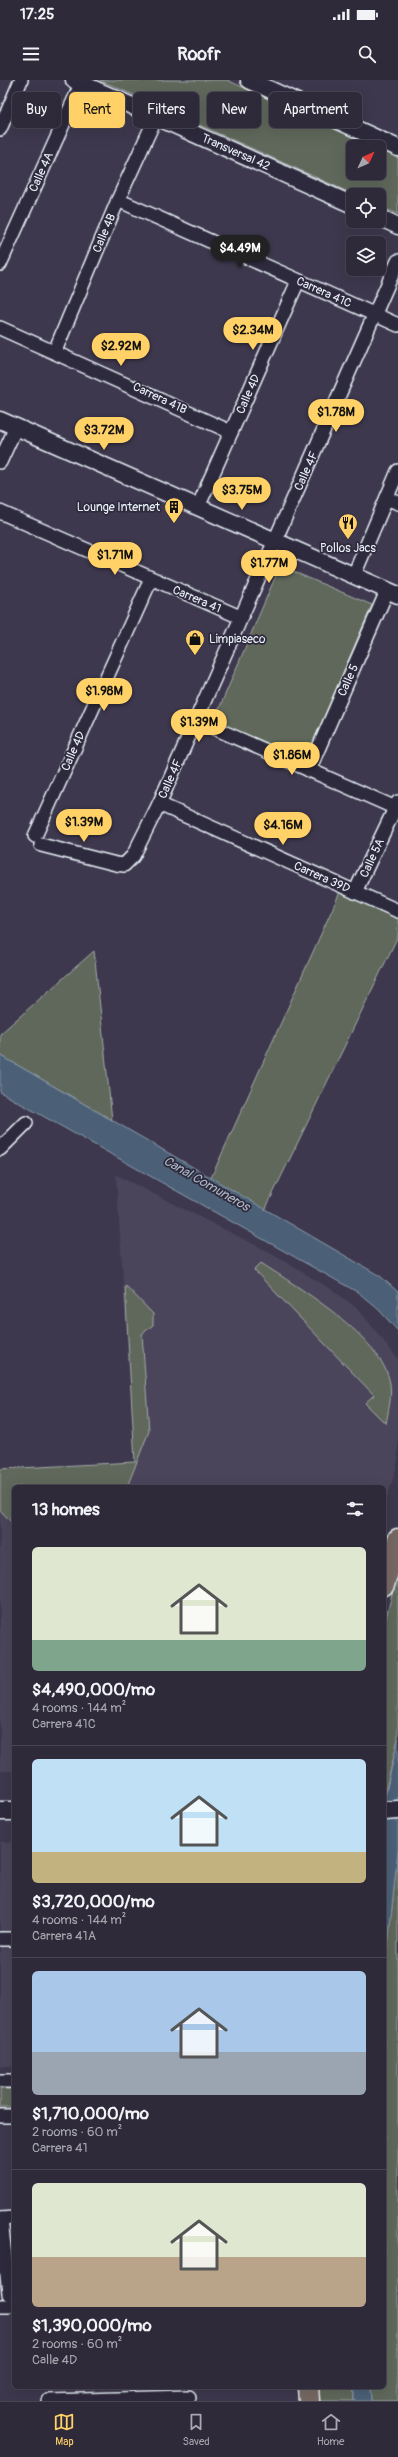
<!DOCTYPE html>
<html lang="en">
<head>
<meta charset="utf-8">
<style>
  :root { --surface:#2e2a3a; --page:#363242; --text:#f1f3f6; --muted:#a7a7af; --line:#494654; --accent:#ffd166 }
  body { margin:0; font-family:Pangolin,sans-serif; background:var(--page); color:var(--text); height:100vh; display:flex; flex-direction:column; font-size:15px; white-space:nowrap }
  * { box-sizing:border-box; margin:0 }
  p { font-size:13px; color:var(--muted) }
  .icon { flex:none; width:22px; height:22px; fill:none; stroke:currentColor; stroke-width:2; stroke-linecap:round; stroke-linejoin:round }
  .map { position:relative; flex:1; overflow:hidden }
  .sheet { position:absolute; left:12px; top:1405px; width:374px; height:904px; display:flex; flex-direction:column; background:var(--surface); border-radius:6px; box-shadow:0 4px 16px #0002,0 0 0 1px var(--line) }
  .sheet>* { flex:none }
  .guide { position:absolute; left:12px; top:12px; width:374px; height:36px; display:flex; gap:8px }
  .needle { width:26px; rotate:46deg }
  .buttons { position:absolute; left:346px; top:60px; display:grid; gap:8px }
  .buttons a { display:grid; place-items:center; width:40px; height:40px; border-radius:6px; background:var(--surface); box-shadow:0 4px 16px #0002,0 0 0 1px var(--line); font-size:20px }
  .price { position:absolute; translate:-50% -34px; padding:0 9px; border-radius:14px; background:var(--accent); color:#111; font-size:13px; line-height:26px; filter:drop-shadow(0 1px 2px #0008) }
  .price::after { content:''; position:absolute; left:50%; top:24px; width:12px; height:9px; margin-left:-6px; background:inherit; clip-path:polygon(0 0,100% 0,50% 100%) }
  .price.on { background:#222; color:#fff }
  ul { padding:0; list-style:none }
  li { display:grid; align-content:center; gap:8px; height:212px; padding:0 20px }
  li+li { border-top:1px solid var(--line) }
  li span { display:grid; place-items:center; height:124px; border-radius:6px; color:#555 }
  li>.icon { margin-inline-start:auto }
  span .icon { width:72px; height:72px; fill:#fffc; stroke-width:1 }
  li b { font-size:17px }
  h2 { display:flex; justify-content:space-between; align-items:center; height:48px; padding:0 20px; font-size:17px }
  .pill { padding:0 14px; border-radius:6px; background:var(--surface); box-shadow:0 4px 16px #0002,0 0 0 1px var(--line); font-size:14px; line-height:36px }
  .pill.on { background:var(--accent); color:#111 }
  .status { display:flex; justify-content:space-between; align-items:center; height:28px; padding:0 20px; background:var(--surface); direction:ltr }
  .status svg { height:11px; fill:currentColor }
  header { display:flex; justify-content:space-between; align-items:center; height:52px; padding:0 20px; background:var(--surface); font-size:18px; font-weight:700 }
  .menu { display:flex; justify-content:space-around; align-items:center; height:56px; border-top:1px solid var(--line); background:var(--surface); font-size:11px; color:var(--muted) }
  .menu a { display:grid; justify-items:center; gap:2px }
  .menu .on { color:var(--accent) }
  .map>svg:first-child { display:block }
  .built { fill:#4c455c }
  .green { fill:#5f675a; stroke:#a4aca9 }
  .water { fill:#4c6077; stroke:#8a9aab }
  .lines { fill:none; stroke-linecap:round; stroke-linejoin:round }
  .minor-casing { stroke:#e8f1f8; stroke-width:16 }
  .tertiary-casing { stroke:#e8f1f8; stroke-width:19 }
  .secondary-casing { stroke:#e8f1f8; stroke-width:21 }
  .primary-casing { stroke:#e8f1f8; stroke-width:23 }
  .minor { stroke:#2f2a3d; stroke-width:13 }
  .tertiary { stroke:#2f2a3d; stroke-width:16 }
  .secondary { stroke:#2f2a3d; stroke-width:18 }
  .primary { stroke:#776864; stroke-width:20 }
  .labels { text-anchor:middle; stroke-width:3.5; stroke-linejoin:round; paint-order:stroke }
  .street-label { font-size:12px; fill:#e8f1f8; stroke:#2f2a3d }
  .poi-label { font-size:12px; fill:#e8f1f8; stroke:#2f2a3d; text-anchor:end }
  .water-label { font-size:13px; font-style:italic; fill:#aab7c4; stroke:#2f2a3d }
</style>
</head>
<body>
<div class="status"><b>17:25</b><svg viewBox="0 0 49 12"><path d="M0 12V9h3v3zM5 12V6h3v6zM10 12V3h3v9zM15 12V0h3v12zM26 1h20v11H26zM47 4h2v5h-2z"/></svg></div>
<header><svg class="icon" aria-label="menu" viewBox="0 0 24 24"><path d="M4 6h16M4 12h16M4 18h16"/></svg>Roofr<svg class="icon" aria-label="search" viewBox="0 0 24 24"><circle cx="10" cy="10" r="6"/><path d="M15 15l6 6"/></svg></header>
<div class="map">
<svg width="398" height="2321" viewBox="0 0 398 2321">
  <rect width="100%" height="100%" fill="#3e384e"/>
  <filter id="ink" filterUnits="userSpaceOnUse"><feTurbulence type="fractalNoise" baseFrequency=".025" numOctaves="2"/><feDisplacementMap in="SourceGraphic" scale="8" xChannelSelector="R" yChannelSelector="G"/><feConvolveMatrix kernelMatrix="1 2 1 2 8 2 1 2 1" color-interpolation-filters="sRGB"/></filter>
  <g filter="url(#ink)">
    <!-- built -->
    <g class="built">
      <path d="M116 1095 265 1170 334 1211 359 1230 398 1279V1381L384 1428V1407H14V1691H0V1389L135 1382Z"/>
      <rect x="0" y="1762" width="14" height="224"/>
    </g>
    <!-- green -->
    <g class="green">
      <path d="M100 0H227L375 67H353V93H379V69L398 77V134L379 126V115H355Z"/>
      <path d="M280 486 372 525 304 684 213 643Z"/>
      <path d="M340 812 398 838V856L265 1130 211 1098Z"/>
      <path d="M94 871 112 1040 0 975V954Z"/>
      <path d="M261 1183C299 1208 383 1257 390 1304 392 1318 388 1331 386 1344L365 1323 374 1315 254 1190Z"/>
      <path d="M125 1205 153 1234V1245L142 1254 149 1351 127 1407H14V1445L0 1430V1389L135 1382Z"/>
      <path d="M398 1490V1659L384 1717V1546Z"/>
      <path d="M398 1770V2321H372L371 2307H384V1904Z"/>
      <rect x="0" y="2009" width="14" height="18"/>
      <rect x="317" y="2307" width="37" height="14"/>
    </g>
    <!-- water -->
    <g class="water">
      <path d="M0 975 380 1196 398 1212V1251L379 1230 359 1213 0 1012Z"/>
      <path d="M398 1659V1770L384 1904V1733L385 1717Z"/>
      <path d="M354 2307H371L372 2321H354Z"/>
    </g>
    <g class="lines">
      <!-- minor casing -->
      <g class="minor-casing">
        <g id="minor">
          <path d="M0 49 21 0"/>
          <path d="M118 120 398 245"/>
          <path d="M0 184 83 0"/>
          <path d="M0 248 231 352"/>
          <path d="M55 271 118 120 156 37"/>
          <path d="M0 382 16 347"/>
          <path d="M387 418 398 423"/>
          <path d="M198 427 298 201"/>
          <path d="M0 432 240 537"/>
          <path d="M354 495 398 391"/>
          <path d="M196 640 398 729"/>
          <path d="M309 690 387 511"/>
          <path d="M159 724 398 831"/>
          <path d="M35 756 151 499"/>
          <path d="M41 765 116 784 124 785 133 776 159 724 398 181"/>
          <path d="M355 812 398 722"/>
          <path d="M0 1069 26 1043"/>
          <path d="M0 1859H14"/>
          <path d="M0 2001H14"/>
          <path d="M0 2036H14"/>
          <path d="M0 2139 14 2138"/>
          <path d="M1 2139 9 2214"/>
          <path d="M0 2226H14"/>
          <path d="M48 2321 189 2317"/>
        </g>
      </g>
      <!-- tertiary casing -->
      <g class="tertiary-casing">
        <g id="tertiary">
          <path d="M74 0 353 125"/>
          <path d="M249 0 398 68"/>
          <path d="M379 137 398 146"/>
          <path d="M0 340 398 515"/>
        </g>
      </g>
      <!-- secondary casing -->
      <g class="secondary-casing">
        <g id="secondary">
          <path d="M0 1731H14"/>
          <path d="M384 1731 398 1730"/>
        </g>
      </g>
      <!-- primary casing -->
      <g class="primary-casing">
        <g id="primary">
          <path d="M384 1505 398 1459"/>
          <path d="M308 2307 309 2321"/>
        </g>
      </g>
      <!-- minor -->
      <use href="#minor" class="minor"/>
      <!-- tertiary -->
      <use href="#tertiary" class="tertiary"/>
      <!-- secondary -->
      <use href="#secondary" class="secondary"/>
      <!-- primary -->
      <use href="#primary" class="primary"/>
    </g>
  </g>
  <!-- icons -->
  <defs>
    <g id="building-pin" transform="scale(1)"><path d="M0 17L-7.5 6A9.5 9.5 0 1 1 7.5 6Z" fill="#ffd166" stroke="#2f2a3d"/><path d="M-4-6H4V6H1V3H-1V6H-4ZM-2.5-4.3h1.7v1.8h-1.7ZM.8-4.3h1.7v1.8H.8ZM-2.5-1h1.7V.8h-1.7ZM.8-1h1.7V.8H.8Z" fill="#111"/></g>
    <g id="restaurant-pin" transform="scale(1)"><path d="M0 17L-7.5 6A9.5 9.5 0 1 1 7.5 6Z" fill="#ffd166" stroke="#2f2a3d"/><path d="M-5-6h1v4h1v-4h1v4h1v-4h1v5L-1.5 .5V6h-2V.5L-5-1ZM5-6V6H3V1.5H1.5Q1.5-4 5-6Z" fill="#111"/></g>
    <g id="shop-pin" transform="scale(1)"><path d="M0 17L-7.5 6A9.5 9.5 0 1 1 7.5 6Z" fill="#ffd166" stroke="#2f2a3d"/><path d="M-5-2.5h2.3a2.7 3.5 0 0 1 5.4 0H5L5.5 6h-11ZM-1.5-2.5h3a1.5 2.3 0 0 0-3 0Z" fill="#111"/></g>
  </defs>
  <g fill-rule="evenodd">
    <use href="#building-pin" x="174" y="427"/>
    <use href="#restaurant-pin" x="348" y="443"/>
    <use href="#shop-pin" x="195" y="559"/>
  </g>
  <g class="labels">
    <!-- street labels -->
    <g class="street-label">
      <text transform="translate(236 72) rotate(24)" y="4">Transversal 42</text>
      <text transform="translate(41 92) rotate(-66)" y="4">Calle 4A</text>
      <text transform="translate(104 153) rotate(-67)" y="4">Calle 4B</text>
      <text transform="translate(324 212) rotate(24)" y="4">Carrera 41C</text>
      <text transform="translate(248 314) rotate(-66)" y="4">Calle 4D</text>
      <text transform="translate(160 318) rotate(25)" y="4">Carrera 41B</text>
      <text transform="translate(306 391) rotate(-66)" y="4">Calle 4F</text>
      <text transform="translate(197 519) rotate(23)" y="4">Carrera 41</text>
      <text transform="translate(348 600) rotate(-66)" y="4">Calle 5</text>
      <text transform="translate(73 671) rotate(-66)" y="4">Calle 4D</text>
      <text transform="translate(170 699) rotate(-66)" y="4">Calle 4F</text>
      <text transform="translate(372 778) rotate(-65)" y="4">Calle 5A</text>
      <text transform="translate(322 797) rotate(24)" y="4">Carrera 39D</text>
    </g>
    <!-- poi labels -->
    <g class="poi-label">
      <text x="160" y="431">Lounge Internet</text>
      <text x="348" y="472" text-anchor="middle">Pollos Jacs</text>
      <text x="209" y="563" text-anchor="start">Limpiaseco</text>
    </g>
    <!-- water labels -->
    <g class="water-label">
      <text transform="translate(207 1103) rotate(30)" y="5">Canal Comuneros</text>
    </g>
  </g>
</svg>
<div class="buttons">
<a><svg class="needle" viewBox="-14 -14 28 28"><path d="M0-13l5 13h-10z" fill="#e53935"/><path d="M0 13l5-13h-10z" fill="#a7a7af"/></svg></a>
<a><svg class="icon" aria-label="locate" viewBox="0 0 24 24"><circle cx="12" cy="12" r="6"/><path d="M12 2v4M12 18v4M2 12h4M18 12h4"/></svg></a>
<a><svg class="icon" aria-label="layers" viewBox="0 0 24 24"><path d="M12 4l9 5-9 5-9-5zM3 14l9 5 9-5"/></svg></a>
</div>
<b class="price on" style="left:240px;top:189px">$4.49M</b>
<b class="price" style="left:253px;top:271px">$2.34M</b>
<b class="price" style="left:121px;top:287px">$2.92M</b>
<b class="price" style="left:336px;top:353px">$1.78M</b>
<b class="price" style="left:104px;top:371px">$3.72M</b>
<b class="price" style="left:242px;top:431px">$3.75M</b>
<b class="price" style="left:115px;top:496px">$1.71M</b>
<b class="price" style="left:269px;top:504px">$1.77M</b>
<b class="price" style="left:104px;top:632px">$1.98M</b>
<b class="price" style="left:199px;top:663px">$1.39M</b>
<b class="price" style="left:292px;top:696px">$1.86M</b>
<b class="price" style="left:84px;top:763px">$1.39M</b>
<b class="price" style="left:283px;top:766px">$4.16M</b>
<div class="guide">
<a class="pill">Buy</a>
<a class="pill on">Rent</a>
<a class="pill">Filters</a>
<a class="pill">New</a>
<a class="pill">Apartment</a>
</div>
<section class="sheet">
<h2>13 homes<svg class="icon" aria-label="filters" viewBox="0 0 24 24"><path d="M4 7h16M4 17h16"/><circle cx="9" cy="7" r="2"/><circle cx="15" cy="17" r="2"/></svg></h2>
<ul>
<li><span style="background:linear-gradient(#dfe7d0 75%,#7fa58c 0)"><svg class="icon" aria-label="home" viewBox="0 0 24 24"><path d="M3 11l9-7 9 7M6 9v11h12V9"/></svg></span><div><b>$4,490,000/mo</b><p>4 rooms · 144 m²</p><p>Carrera 41C</p></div></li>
<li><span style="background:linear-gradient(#bfe0f5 75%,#c2b280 0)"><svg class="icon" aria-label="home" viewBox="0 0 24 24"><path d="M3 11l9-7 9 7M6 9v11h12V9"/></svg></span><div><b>$3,720,000/mo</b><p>4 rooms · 144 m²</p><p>Carrera 41A</p></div></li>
<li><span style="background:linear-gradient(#a9c7e8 65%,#9aa5b1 0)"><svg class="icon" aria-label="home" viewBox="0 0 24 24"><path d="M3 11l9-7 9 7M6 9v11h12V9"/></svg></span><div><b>$1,710,000/mo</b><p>2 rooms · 60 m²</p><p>Carrera 41</p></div></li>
<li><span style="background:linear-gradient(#dfe7d0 60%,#b9a48a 0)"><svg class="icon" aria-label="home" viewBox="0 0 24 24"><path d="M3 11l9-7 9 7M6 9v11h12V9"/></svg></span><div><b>$1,390,000/mo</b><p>2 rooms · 60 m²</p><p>Calle 4D</p></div></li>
</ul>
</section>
</div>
<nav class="menu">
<a class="on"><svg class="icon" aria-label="map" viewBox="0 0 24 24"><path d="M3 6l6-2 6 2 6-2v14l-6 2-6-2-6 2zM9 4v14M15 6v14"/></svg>Map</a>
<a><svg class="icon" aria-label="saved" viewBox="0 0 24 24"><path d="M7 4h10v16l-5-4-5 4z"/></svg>Saved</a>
<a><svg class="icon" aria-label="home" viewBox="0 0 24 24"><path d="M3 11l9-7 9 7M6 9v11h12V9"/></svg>Home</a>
</nav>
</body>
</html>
